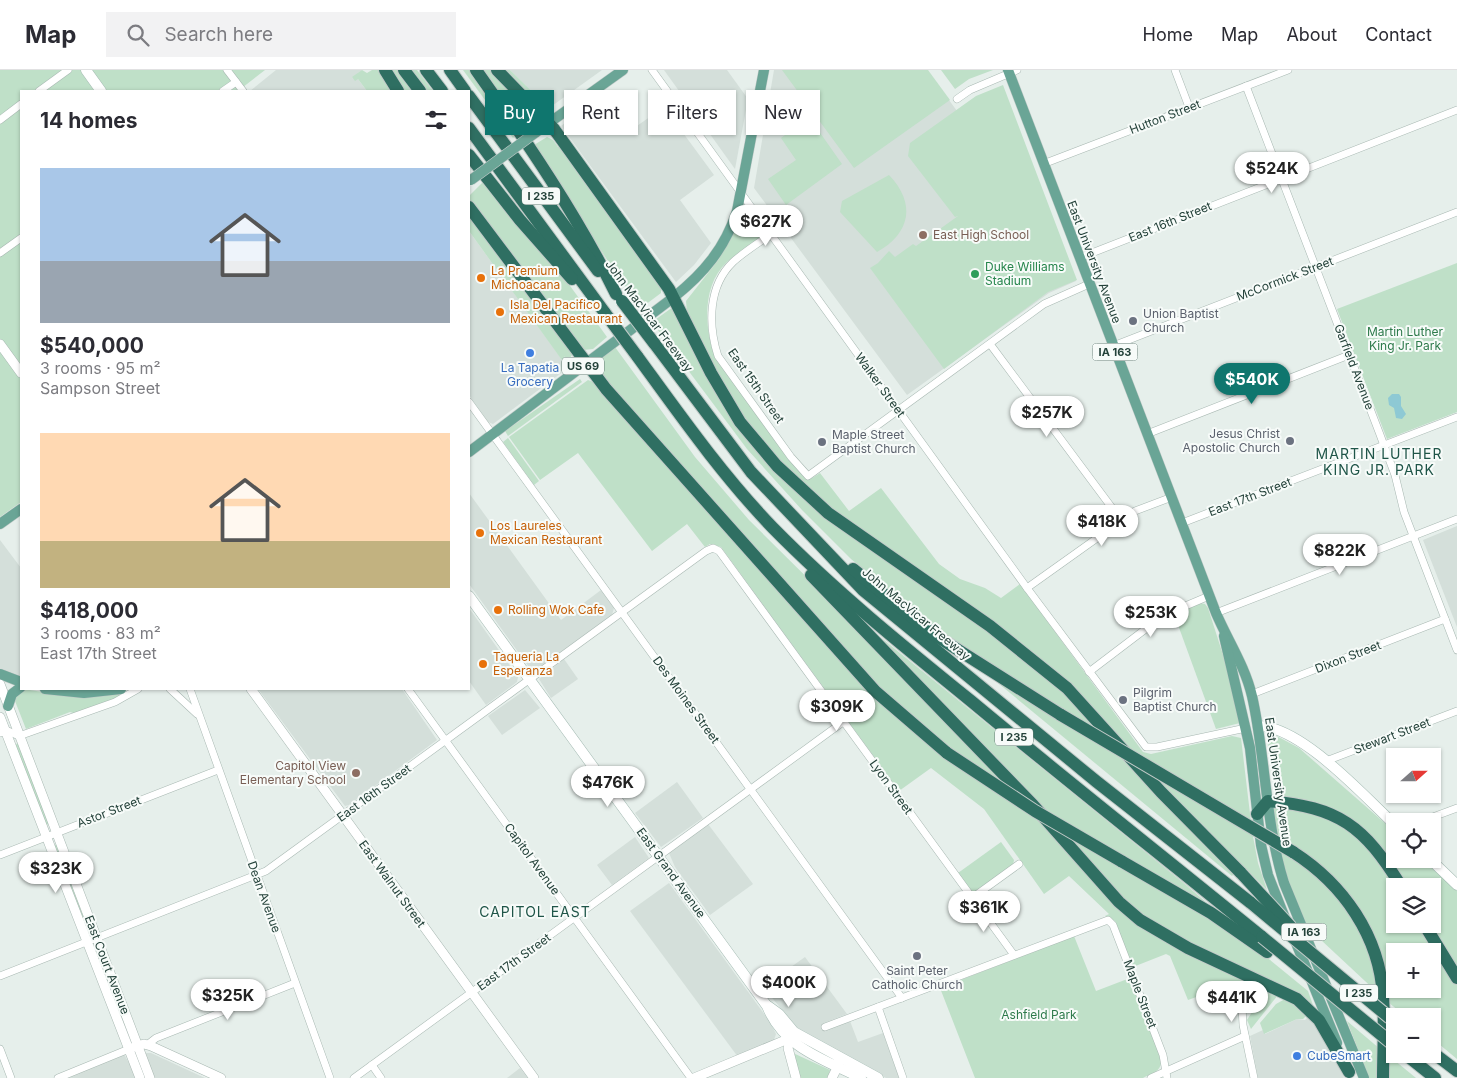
<!DOCTYPE html>
<html lang="en">
<head>
<meta charset="utf-8">
<style>
  :root { --surface:#fff; --page:#f2f2f3; --text:#2b2b33; --muted:#7c7c81; --line:#e1e1e2; --accent:#0f766e }
  body { margin:0; font-family:Inter,sans-serif; background:var(--page); color:var(--text); height:100vh; display:flex; flex-direction:column; font-size:19px; white-space:nowrap }
  * { box-sizing:border-box; margin:0 }
  p { font-size:16px; color:var(--muted) }
  .icon { flex:none; width:28px; height:28px; fill:none; stroke:currentColor; stroke-width:2; stroke-linecap:round; stroke-linejoin:round }
  .map { position:relative; flex:1; overflow:hidden }
  .details { position:absolute; left:20px; top:20px; width:450px; height:600px; display:flex; flex-direction:column; background:var(--surface); border-radius:0px; box-shadow:0 1px 4px #0004 }
  .details>* { flex:none }
  .hud { position:absolute; left:485px; top:20px; width:475px; height:45px; display:flex; gap:10px }
  .needle { width:32px; rotate:69deg }
  .tools { position:absolute; left:1386px; top:678px; display:grid; gap:10px }
  .tools a { display:grid; place-items:center; width:55px; height:55px; border-radius:0px; background:var(--surface); box-shadow:0 1px 4px #0004; font-size:25px }
  .price { position:absolute; translate:-50% -42px; padding:0 11px; border-radius:18px; background:#fff; color:#222; font-size:16px; line-height:32px; filter:drop-shadow(0 1px 2px #0008) }
  .price::after { content:''; position:absolute; left:50%; top:30px; width:15px; height:11px; margin-left:-8px; background:inherit; clip-path:polygon(0 0,100% 0,50% 100%) }
  .price.on { background:var(--accent); color:#fff }
  ul { padding:0; list-style:none }
  li { display:grid; align-content:center; gap:10px; height:265px; padding:0 20px }
  li span { display:grid; place-items:center; height:155px; border-radius:0px; color:#555 }
  li>.icon { margin-inline-start:auto }
  span .icon { width:90px; height:90px; fill:#fffc; stroke-width:1 }
  li b { font-size:21px }
  h2 { display:flex; justify-content:space-between; align-items:center; height:60px; padding:0 20px; font-size:21px }
  .tag { padding:0 18px; border-radius:0px; background:var(--surface); box-shadow:0 1px 4px #0004; font-size:18px; line-height:45px }
  .tag.on { background:var(--accent); color:#fff }
  header { display:flex; align-items:center; gap:30px; box-sizing:border-box; height:70px; padding:0 25px; background:var(--surface); border-bottom:1px solid var(--line) }
  header strong { font-size:24px }
  nav { display:flex; gap:28px; margin-inline-start:auto; font-size:18px }
  .search { width:350px; height:45px; background:var(--page); display:flex; align-items:center; gap:12px; box-sizing:border-box; padding:0 18px; border-radius:0px; color:var(--muted); font-size:19px }
  .map>svg:first-child { display:block }
  .built { fill:#d4dfda }
  .green { fill:#bfe0c8; fill-rule:evenodd }
  .water { fill:#8ec9d4 }
  .lines { fill:none; stroke-linecap:round; stroke-linejoin:round }
  .minor-casing { stroke:#a8b8b2; stroke-width:8 }
  .tertiary-casing { stroke:#a8b8b2; stroke-width:10 }
  .secondary-casing { stroke:#a4bbb3; stroke-width:11 }
  .primary-casing { stroke:#c2cac8; stroke-width:11 }
  .motorway-casing { stroke:#c2cac8; stroke-width:14 }
  .minor { stroke:#fff; stroke-width:7 }
  .tertiary { stroke:#fff; stroke-width:9 }
  .secondary { stroke:#fff; stroke-width:10 }
  .primary { stroke:#6aa596; stroke-width:10 }
  .motorway { stroke:#2f6f62; stroke-width:12 }
  .primary-bridge-casing { stroke:#c2cac8; stroke-width:11; stroke-linecap:butt }
  .motorway-bridge-casing { stroke:#c2cac8; stroke-width:14; stroke-linecap:butt }
  .primary-bridge { stroke:#6aa596; stroke-width:10 }
  .motorway-bridge { stroke:#2f6f62; stroke-width:12 }
  .education-dot { fill:#8d6e63; stroke:#f7fbf9; stroke-width:2 }
  .leisure-dot { fill:#2e9e5b; stroke:#f7fbf9; stroke-width:2 }
  .food-dot { fill:#e8710a; stroke:#f7fbf9; stroke-width:2 }
  .worship-dot { fill:#6b7280; stroke:#f7fbf9; stroke-width:2 }
  .shop-dot { fill:#3f7fe0; stroke:#f7fbf9; stroke-width:2 }
  .labels { text-anchor:middle; stroke-width:4; stroke-linejoin:round; paint-order:stroke }
  .shield { fill:#f7fbf9; stroke:#637a73; stroke-width:1 }
  .shield-label { font-size:11px; font-weight:bold; fill:#24423a }
  .street-label { font-size:12px; fill:#24423a; stroke:#f7fbf9 }
  .education-label { font-size:12px; fill:#785e54; stroke:#f7fbf9; text-anchor:start }
  .leisure-label { font-size:12px; fill:#27864d; stroke:#f7fbf9; text-anchor:start }
  .food-label { font-size:12px; fill:#c56008; stroke:#f7fbf9; text-anchor:start }
  .worship-label { font-size:12px; fill:#5b616d; stroke:#f7fbf9; text-anchor:start }
  .park-label { font-size:12px; fill:#2d7a4b; stroke:#f7fbf9 }
  .shop-label { font-size:12px; fill:#366cbe; stroke:#f7fbf9 }
  .neighbourhood-label { font-size:14px; letter-spacing:1px; fill:#1f5548; stroke:#f7fbf9 }
</style>
</head>
<body>
<header>
<strong>Map</strong>
<div class="search"><svg class="icon" aria-label="search" viewBox="0 0 24 24"><circle cx="10" cy="10" r="6"/><path d="M15 15l6 6"/></svg>Search here</div>
<nav><a>Home</a><a>Map</a><a>About</a><a>Contact</a></nav>
</header>
<div class="map">
<svg width="1457" height="1008" viewBox="0 0 1457 1008">
  <rect width="100%" height="100%" fill="#e6efeb"/>
  <!-- built -->
  <g class="built">
    <path d="M276 0H362L352 8 358 9 367 21H250Z"/>
    <path d="M510 0H602L549 38Z"/>
    <path d="M664 0H727L748 29 735 99Z"/>
    <path d="M774 0H927L957 41 1002 16 1076 211 1049 223 907 325 754 118Z"/>
    <path d="M598 28 624 65 664 37 714 105 680 130 711 173 694 195 676 212 561 56Z"/>
    <path d="M469 161 568 298 493 354 488 352 469 325Z"/>
    <path d="M469 423 561 550 601 520 614 538 612 545 534 601 531 600 469 514Z"/>
    <path d="M1457 456V557L1423 470Z"/>
    <path d="M0 470 21 498V606L0 598Z"/>
    <path d="M469 538 518 607 517 612 486 635 469 611Z"/>
    <path d="M564 589 578 609 551 628 539 609Z"/>
    <path d="M258 619H402L437 670 349 735 345 736Z"/>
    <path d="M525 620 540 638 502 665 488 646Z"/>
    <path d="M677 712 703 748 661 777 635 743Z"/>
    <path d="M708 754 753 814 710 845 675 797 669 783Z"/>
    <path d="M635 767 649 788 612 815 597 795Z"/>
    <path d="M669 813 770 952 776 964 774 970 738 987 630 841Z"/>
    <path d="M805 887 847 944 824 953 826 960 850 951 858 972 883 963 899 1008H886L799 960 763 917Z"/>
    <path d="M1310 945 1328 971 1344 1008H1258L1250 966 1263 960 1265 964 1297 949 1305 950Z"/>
    <path d="M145 983H151L205 1008H153Z"/>
    <path d="M124 984 137 1008H66Z"/>
    <path d="M520 998 528 1008H507Z"/>
  </g>
  <!-- green -->
  <g class="green">
    <path d="M0 0H265L238 21H21V432L0 447Z"/>
    <path d="M362 0 367 3 372 0H381L394 21H367L358 9 355 11 352 7Z"/>
    <path d="M391 0H399L415 21H403Z"/>
    <path d="M409 0H417L433 21H425Z"/>
    <path d="M463 0H472L517 65 513 68Z"/>
    <path d="M481 0H492L538 49 537 50 524 60Z"/>
    <path d="M503 0H510L549 38 545 40 541 38Z"/>
    <path d="M782 0H928L950 30 854 98Z"/>
    <path d="M941 0H993L969 9 955 19Z"/>
    <path d="M1003 15 1077 210 1048 222 944 299 870 198 878 193 889 181 895 187 913 174 916 176 958 146 955 147 908 86 910 73 976 26Z"/>
    <path d="M809 47 842 94 786 135 768 109 796 90 781 68Z"/>
    <path d="M547 67 553 70 558 77 561 76 661 217V223L641 238 611 196 534 75Z"/>
    <path d="M889 105C916 133 911 163 877 182L840 142 842 131Z"/>
    <path d="M484 111 568 213 607 267 593 279 583 280 470 131V125Z"/>
    <path d="M469 144 573 284 568 290 564 286 567 291 564 293 469 161Z"/>
    <path d="M743 151H754L764 163C755 174 738 182 727 192 702 215 704 257 715 287L803 406 812 408 820 403 849 441 881 418 939 494 960 509 985 518 1001 528 1020 514 1143 682 1151 684 1232 666 1241 668 1251 752 1131 681 1069 613 1017 569 829 438 777 388 744 348 718 305 687 243 686 231 719 189 735 157Z"/>
    <path d="M1457 193V342L1387 369 1337 239Z"/>
    <path d="M673 237 764 387 999 566 1059 615 1108 668 958 576 851 489 802 440 747 379 652 252Z"/>
    <path d="M615 277 695 387 749 450 854 554 1022 728 936 668 879 618 603 310 598 299 603 286Z"/>
    <path d="M580 309 582 312 508 366 505 361Z"/>
    <path d="M588 310 593 312 860 610 1041 749 1114 832 1278 925 1251 959 1247 950 1252 942 1253 932 1246 926 1238 925 1231 933 1224 917 1188 930 1170 886 1166 884 1133 897 1115 851 1105 846 1109 844 1069 806 1044 824 984 739 931 698 899 721 721 477 710 474 705 477 687 454 652 481 578 383 540 410 509 367Z"/>
    <path d="M508 368 539 411 534 415 503 372Z"/>
    <path d="M1200 533 1205 534 1208 538 1233 616 1240 653 1216 659 1174 544Z"/>
    <path d="M879 566 1186 815 1214 839 1046 743Z"/>
    <path d="M993 609 1125 687 1236 802 1232 806Z"/>
    <path d="M23 619 76 627 128 623 76 644 70 642 26 659 15 631 17 623Z"/>
    <path d="M1273 664 1299 678 1395 762V789H1424L1457 821V900L1429 854H1432V816H1407C1385 779 1359 745 1315 732 1303 728 1285 730 1275 721L1268 677 1270 665Z"/>
    <path d="M19 673 49 754 46 755 15 675Z"/>
    <path d="M1147 700 1252 761 1258 793 1267 820Z"/>
    <path d="M1273 735 1312 741 1360 767 1395 816V854H1420L1457 915V989L1433 969 1432 946H1405L1388 932 1366 853 1276 767ZM1395 881H1432V919H1395Z"/>
    <path d="M1064 762 1253 876 1308 921 1314 938 1204 881 1140 844 1118 824Z"/>
    <path d="M1001 772 1014 790 1013 795 976 821H971L958 803Z"/>
    <path d="M57 774 90 859 86 861 53 776Z"/>
    <path d="M1278 778 1305 794 1342 830 1370 882 1380 925 1306 856 1286 805Z"/>
    <path d="M1074 866 1096 921 1130 908 1160 987C1164 1001 1153 1003 1143 1008H975L940 918Z"/>
    <path d="M98 880 127 956 124 957 94 881Z"/>
    <path d="M1285 929 1308 944 1303 949H1297L1264 964 1260 953 1276 934Z"/>
    <path d="M1347 951 1380 979V1008H1369Z"/>
    <path d="M793 983 830 1000 828 1008H799Z"/>
    <path d="M1388 985 1416 1008H1388Z"/>
  </g>
  <!-- water -->
  <path class="water" d="M1392 324H1399L1401 327V336L1406 344 1402 349 1396 348 1394 338 1389 335 1388 328Z"/>
  <g class="lines">
    <!-- minor casing -->
    <g class="minor-casing">
      <g id="minor">
        <path d="M227 0 243 21"/>
        <path d="M652 0 1027 518 1146 677H1157L1246 658"/>
        <path d="M1175 0 1189 37"/>
        <path d="M1246 16 1379 362 1395 405 1404 442 1457 580"/>
        <path d="M39 21 68 0"/>
        <path d="M223 21 236 12"/>
        <path d="M957 29 970 20 1017 0"/>
        <path d="M0 50 21 34"/>
        <path d="M1043 94 1288 0"/>
        <path d="M732 156C740 147 750 146 760 152"/>
        <path d="M770 165C758 173 744 182 733 192 708 216 708 255 718 286L791 387 808 406 1044 234 1089 214"/>
        <path d="M0 183 21 168"/>
        <path d="M1079 188 1457 40"/>
        <path d="M990 274 1121 450"/>
        <path d="M1113 276 1457 142"/>
        <path d="M469 332 902 928"/>
        <path d="M1147 364 1349 285"/>
        <path d="M1182 453 1457 347"/>
        <path d="M1027 518 1135 441 1172 427"/>
        <path d="M1216 543 1457 449"/>
        <path d="M1089 602 1164 545 1209 526"/>
        <path d="M170 619 197 644"/>
        <path d="M190 619 330 1008"/>
        <path d="M408 619 691 1008"/>
        <path d="M1252 624 1445 549"/>
        <path d="M0 663 8 661 19 666 115 632 138 619"/>
        <path d="M1326 691 1457 641"/>
        <path d="M1422 751 1457 738"/>
        <path d="M0 785 218 700"/>
        <path d="M972 828 1019 794"/>
        <path d="M0 906 266 801 706 481 713 478 719 481 1014 885"/>
        <path d="M1242 936 1243 955 1254 1008"/>
        <path d="M878 937 903 1008"/>
        <path d="M825 957 1108 850 1113 855 1163 985 1167 1008"/>
        <path d="M147 975 156 968 295 913"/>
        <path d="M0 979 11 1008"/>
        <path d="M372 995 381 1008"/>
        <path d="M58 1008 129 979"/>
        <path d="M354 1008 843 652"/>
        <path d="M1151 1008 1245 966"/>
      </g>
    </g>
    <!-- tertiary casing -->
    <g class="tertiary-casing">
      <g id="tertiary">
        <path d="M0 274 21 303"/>
        <path d="M0 614 150 1008"/>
        <path d="M251 619 534 1008"/>
        <path d="M0 647 140 1008"/>
        <path d="M791 966 788 978 796 1008"/>
        <path d="M134 977 144 974 151 976 221 1008"/>
        <path d="M694 1008 788 969"/>
        <path d="M832 1008 838 996V990"/>
      </g>
    </g>
    <!-- secondary casing -->
    <g class="secondary-casing">
      <g id="secondary">
        <path d="M86 0 101 21"/>
        <path d="M469 526 767 936C784 978 823 989 861 1008"/>
        <path d="M1258 656C1301 656 1364 726 1395 755"/>
        <path d="M1430 789 1457 815"/>
        <path d="M768 936 779 944 794 962 878 1008"/>
      </g>
    </g>
    <!-- primary casing -->
    <g class="primary-casing">
      <g id="primary">
        <path d="M1008 0 1216 543C1228 571 1245 596 1252 626 1266 688 1265 752 1284 813L1364 1008"/>
        <path d="M535 63 623 0"/>
        <path d="M469 382 674 227C704 203 725 178 737 141L764 0"/>
        <path d="M0 454 21 439"/>
        <path d="M1224 566 1250 678 1261 775 1268 805 1285 848"/>
        <path d="M0 604 21 612"/>
        <path d="M45 619 84 623 121 619"/>
        <path d="M8 636 12 624 21 617"/>
        <path d="M1294 868 1337 973"/>
      </g>
    </g>
    <!-- motorway casing -->
    <g class="motorway-casing">
      <g id="motorway">
        <path d="M385 0 398 21"/>
        <path d="M404 0 420 21"/>
        <path d="M426 0 442 21"/>
        <path d="M450 0 465 21"/>
        <path d="M476 0C527 72 577 145 616 224"/>
        <path d="M497 0 554 59 669 219 711 303 740 352 777 396 828 443 990 556 1067 618 1161 722 1241 803"/>
        <path d="M469 26 598 201"/>
        <path d="M469 58 605 243"/>
        <path d="M469 85 520 150 572 209"/>
        <path d="M469 137 606 319 875 621 947 683"/>
        <path d="M654 273 751 402 863 520 1097 712 1251 833"/>
        <path d="M637 286C680 345 722 405 773 458 835 521 903 576 971 631 1067 711 1165 788 1262 867"/>
        <path d="M853 499 933 564 1061 645"/>
        <path d="M811 505 1033 735 1119 832 1140 850 1188 878 1297 929 1319 950 1349 1002"/>
        <path d="M1257 744 1268 731C1339 737 1364 756 1401 816"/>
        <path d="M1293 782C1343 814 1380 866 1383 927 1385 954 1383 981 1383 1008"/>
        <path d="M1121 791 1211 843 1267 882"/>
        <path d="M1424 854 1457 908"/>
        <path d="M1432 982 1457 1001"/>
        <path d="M1405 984 1435 1008"/>
      </g>
    </g>
    <!-- minor -->
    <use href="#minor" class="minor"/>
    <!-- tertiary -->
    <use href="#tertiary" class="tertiary"/>
    <!-- secondary -->
    <use href="#secondary" class="secondary"/>
    <!-- primary -->
    <use href="#primary" class="primary"/>
    <!-- motorway -->
    <use href="#motorway" class="motorway"/>
    <!-- primary-bridge casing -->
    <g class="primary-bridge-casing">
      <path id="primary-bridge" d="M471 110 535 63"/>
    </g>
    <!-- motorway-bridge casing -->
    <g class="motorway-bridge-casing">
      <g id="motorway-bridge">
        <path d="M622 231 654 273"/>
        <path d="M605 243 637 286"/>
        <path d="M1061 645 1293 782"/>
        <path d="M947 683 1035 741 1121 791"/>
        <path d="M1241 803 1291 857"/>
        <path d="M1251 833 1390 948"/>
        <path d="M1262 867 1395 976"/>
      </g>
    </g>
    <!-- primary-bridge -->
    <use href="#primary-bridge" class="primary-bridge"/>
    <!-- motorway-bridge -->
    <use href="#motorway-bridge" class="motorway-bridge"/>
  </g>
  <!-- markers -->
  <g class="education-dot">
    <circle cx="923" cy="165" r="5"/>
    <circle cx="356" cy="703" r="5"/>
  </g>
  <circle class="leisure-dot" cx="975" cy="204" r="5"/>
  <g class="food-dot">
    <circle cx="481" cy="208" r="5"/>
    <circle cx="500" cy="242" r="5"/>
    <circle cx="480" cy="463" r="5"/>
    <circle cx="498" cy="540" r="5"/>
    <circle cx="483" cy="594" r="5"/>
  </g>
  <g class="worship-dot">
    <circle cx="1133" cy="251" r="5"/>
    <circle cx="1290" cy="371" r="5"/>
    <circle cx="822" cy="372" r="5"/>
    <circle cx="1123" cy="630" r="5"/>
    <circle cx="917" cy="886" r="5"/>
  </g>
  <g class="shop-dot">
    <circle cx="530" cy="283" r="5"/>
    <circle cx="1297" cy="986" r="5"/>
  </g>
  <g class="labels">
    <!-- shield labels -->
    <g class="shield">
      <rect x="522" y="117.5" width="38" height="17" rx="4"/>
      <rect x="1092.5" y="273.5" width="45" height="17" rx="4"/>
      <rect x="562" y="287.5" width="42" height="17" rx="4"/>
      <rect x="995" y="658.5" width="38" height="17" rx="4"/>
      <rect x="1281.5" y="853.5" width="45" height="17" rx="4"/>
      <rect x="1340" y="914.5" width="38" height="17" rx="4"/>
    </g>
    <g class="shield-label">
      <text x="541" y="130">I 235</text>
      <text x="1115" y="286">IA 163</text>
      <text x="583" y="300">US 69</text>
      <text x="1014" y="671">I 235</text>
      <text x="1304" y="866">IA 163</text>
      <text x="1359" y="927">I 235</text>
    </g>
    <!-- street labels -->
    <g class="street-label">
      <text transform="translate(1165 47) rotate(-21)" y="4">Hutton Street</text>
      <text transform="translate(1170 152) rotate(-22)" y="4">East 16th Street</text>
      <text transform="translate(1094 192) rotate(69)" y="4">East University Avenue</text>
      <text transform="translate(1285 209) rotate(-21)" y="4">McCormick Street</text>
      <text transform="translate(649 246) rotate(53)" y="4">John MacVicar Freeway</text>
      <text transform="translate(1354 297) rotate(69)" y="4">Garfield Avenue</text>
      <text transform="translate(880 315) rotate(54)" y="4">Walker Street</text>
      <text transform="translate(756 316) rotate(55)" y="4">East 15th Street</text>
      <text transform="translate(1250 427) rotate(-21)" y="4">East 17th Street</text>
      <text transform="translate(916 544) rotate(40)" y="4">John MacVicar Freeway</text>
      <text transform="translate(1348 587) rotate(-21)" y="4">Dixon Street</text>
      <text transform="translate(686 630) rotate(54)" y="4">Des Moines Street</text>
      <text transform="translate(1392 666) rotate(-21)" y="4">Stewart Street</text>
      <text transform="translate(1278 712) rotate(82)" y="4">East University Avenue</text>
      <text transform="translate(891 717) rotate(54)" y="4">Lyon Street</text>
      <text transform="translate(374 723) rotate(-36)" y="4">East 16th Street</text>
      <text transform="translate(109 742) rotate(-21)" y="4">Astor Street</text>
      <text transform="translate(532 789) rotate(54)" y="4">Capitol Avenue</text>
      <text transform="translate(671 803) rotate(54)" y="4">East Grand Avenue</text>
      <text transform="translate(392 814) rotate(54)" y="4">East Walnut Street</text>
      <text transform="translate(264 827) rotate(70)" y="4">Dean Avenue</text>
      <text transform="translate(514 892) rotate(-36)" y="4">East 17th Street</text>
      <text transform="translate(107 895) rotate(69)" y="4">East Court Avenue</text>
      <text transform="translate(1140 924) rotate(69)" y="4">Maple Street</text>
    </g>
    <!-- education labels -->
    <g class="education-label">
      <text x="933" y="169">East High School</text>
      <text x="346" y="700" text-anchor="end">Capitol View<tspan x="346" dy="14">Elementary School</tspan></text>
    </g>
    <!-- leisure labels -->
    <g class="leisure-label">
      <text x="985" y="201">Duke Williams<tspan x="985" dy="14">Stadium</tspan></text>
    </g>
    <!-- food labels -->
    <g class="food-label">
      <text x="491" y="205">La Premium<tspan x="491" dy="14">Michoacana</tspan></text>
      <text x="510" y="239">Isla Del Pacifico<tspan x="510" dy="14">Mexican Restaurant</tspan></text>
      <text x="490" y="460">Los Laureles<tspan x="490" dy="14">Mexican Restaurant</tspan></text>
      <text x="508" y="544">Rolling Wok Cafe</text>
      <text x="493" y="591">Taqueria La<tspan x="493" dy="14">Esperanza</tspan></text>
    </g>
    <!-- worship labels -->
    <g class="worship-label">
      <text x="1143" y="248">Union Baptist<tspan x="1143" dy="14">Church</tspan></text>
      <text x="1280" y="368" text-anchor="end">Jesus Christ<tspan x="1280" dy="14">Apostolic Church</tspan></text>
      <text x="832" y="369">Maple Street<tspan x="832" dy="14">Baptist Church</tspan></text>
      <text x="1133" y="627">Pilgrim<tspan x="1133" dy="14">Baptist Church</tspan></text>
      <text x="917" y="905" text-anchor="middle">Saint Peter<tspan x="917" dy="14">Catholic Church</tspan></text>
    </g>
    <!-- park labels -->
    <g class="park-label">
      <text x="1405" y="266">Martin Luther<tspan x="1405" dy="14">King Jr. Park</tspan></text>
      <text x="1039" y="949">Ashfield Park</text>
    </g>
    <!-- shop labels -->
    <g class="shop-label">
      <text x="530" y="302">La Tapatia<tspan x="530" dy="14">Grocery</tspan></text>
      <text x="1307" y="990" text-anchor="start">CubeSmart</text>
    </g>
    <!-- neighbourhood labels -->
    <g class="neighbourhood-label">
      <text x="1379" y="389">MARTIN LUTHER<tspan x="1379" dy="16">KING JR. PARK</tspan></text>
      <text x="535" y="847">CAPITOL EAST</text>
    </g>
  </g>
</svg>
<div class="tools">
<a><svg class="needle" viewBox="-14 -14 28 28"><path d="M0-13l5 13h-10z" fill="#e53935"/><path d="M0 13l5-13h-10z" fill="#7c7c81"/></svg></a>
<a><svg class="icon" aria-label="locate" viewBox="0 0 24 24"><circle cx="12" cy="12" r="6"/><path d="M12 2v4M12 18v4M2 12h4M18 12h4"/></svg></a>
<a><svg class="icon" aria-label="layers" viewBox="0 0 24 24"><path d="M12 4l9 5-9 5-9-5zM3 14l9 5 9-5"/></svg></a>
<a>+</a>
<a>−</a>
</div>
<b class="price" style="left:1272px;top:124px">$524K</b>
<b class="price" style="left:766px;top:177px">$627K</b>
<b class="price on" style="left:1252px;top:335px">$540K</b>
<b class="price" style="left:1047px;top:368px">$257K</b>
<b class="price" style="left:1102px;top:477px">$418K</b>
<b class="price" style="left:1340px;top:506px">$822K</b>
<b class="price" style="left:1151px;top:568px">$253K</b>
<b class="price" style="left:837px;top:662px">$309K</b>
<b class="price" style="left:608px;top:738px">$476K</b>
<b class="price" style="left:56px;top:824px">$323K</b>
<b class="price" style="left:984px;top:863px">$361K</b>
<b class="price" style="left:789px;top:938px">$400K</b>
<b class="price" style="left:228px;top:951px">$325K</b>
<b class="price" style="left:1232px;top:953px">$441K</b>
<div class="hud">
<a class="tag on">Buy</a>
<a class="tag">Rent</a>
<a class="tag">Filters</a>
<a class="tag">New</a>
</div>
<section class="details">
<h2>14 homes<svg class="icon" aria-label="filters" viewBox="0 0 24 24"><path d="M4 7h16M4 17h16"/><circle cx="9" cy="7" r="2"/><circle cx="15" cy="17" r="2"/></svg></h2>
<ul>
<li><span style="background:linear-gradient(#a9c7e8 60%,#9aa5b1 0)"><svg class="icon" aria-label="home" viewBox="0 0 24 24"><path d="M3 11l9-7 9 7M6 9v11h12V9"/></svg></span><div><b>$540,000</b><p>3 rooms · 95 m²</p><p>Sampson Street</p></div></li>
<li><span style="background:linear-gradient(#ffd9b3 70%,#c2b280 0)"><svg class="icon" aria-label="home" viewBox="0 0 24 24"><path d="M3 11l9-7 9 7M6 9v11h12V9"/></svg></span><div><b>$418,000</b><p>3 rooms · 83 m²</p><p>East 17th Street</p></div></li>
</ul>
</section>
</div>
</body>
</html>
